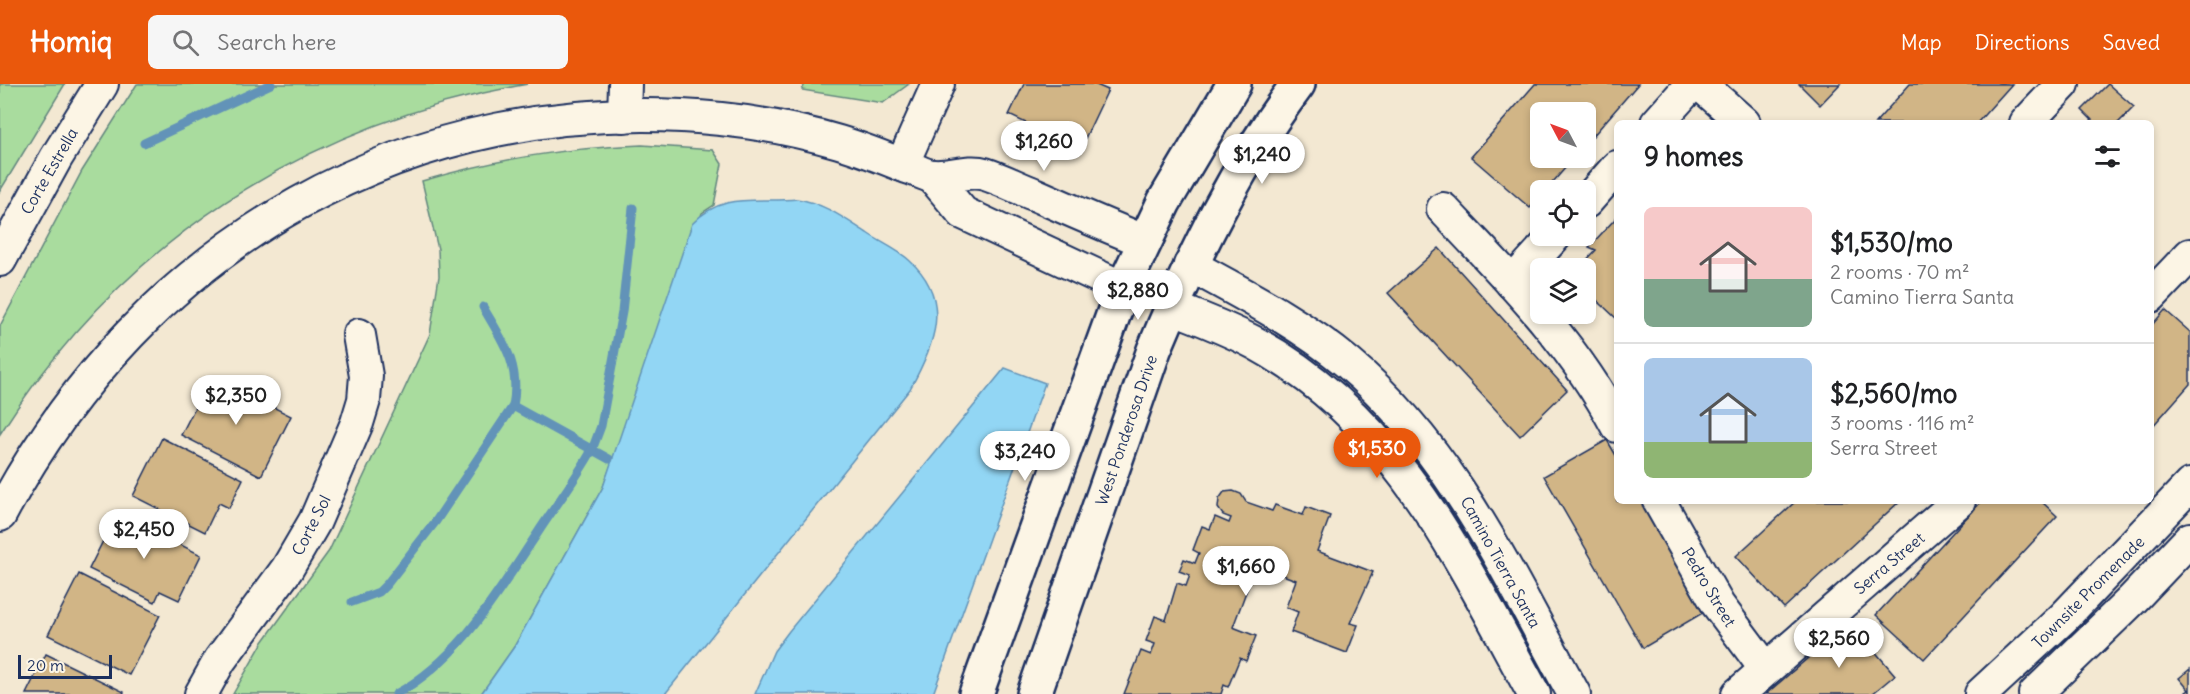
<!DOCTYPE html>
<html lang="en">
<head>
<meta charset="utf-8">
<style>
  :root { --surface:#fff; --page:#f6f6f6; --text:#202124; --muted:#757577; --line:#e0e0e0; --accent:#ea580c }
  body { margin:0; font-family:Delius,sans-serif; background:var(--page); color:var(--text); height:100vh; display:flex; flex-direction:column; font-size:22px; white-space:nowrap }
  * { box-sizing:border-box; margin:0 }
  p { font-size:20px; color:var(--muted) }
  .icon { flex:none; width:33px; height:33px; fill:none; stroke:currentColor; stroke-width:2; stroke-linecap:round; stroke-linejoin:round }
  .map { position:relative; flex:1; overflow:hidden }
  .details { position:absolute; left:1614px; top:36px; width:540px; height:384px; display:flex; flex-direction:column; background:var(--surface); border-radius:9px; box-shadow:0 3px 9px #0003 }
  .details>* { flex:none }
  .needle { width:39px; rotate:311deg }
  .tools { position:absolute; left:1530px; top:18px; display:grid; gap:12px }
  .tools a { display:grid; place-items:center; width:66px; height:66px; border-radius:9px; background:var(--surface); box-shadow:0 3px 9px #0003; font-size:30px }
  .scale { position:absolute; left:18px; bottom:15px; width:94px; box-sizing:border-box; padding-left:6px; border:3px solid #1b2f5e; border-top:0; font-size:16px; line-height:21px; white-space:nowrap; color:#1b2f5e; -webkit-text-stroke:4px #fcf5e5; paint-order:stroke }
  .price { position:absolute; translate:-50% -51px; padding:0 14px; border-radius:21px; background:#fff; color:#222; font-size:20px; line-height:39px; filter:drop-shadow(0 2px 3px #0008) }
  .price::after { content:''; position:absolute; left:50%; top:36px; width:18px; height:14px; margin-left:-9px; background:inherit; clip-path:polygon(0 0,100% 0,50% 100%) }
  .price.active { background:var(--accent); color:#fff }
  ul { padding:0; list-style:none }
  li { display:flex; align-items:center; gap:18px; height:150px; padding:0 30px }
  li+li { border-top:2px solid var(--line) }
  li span { display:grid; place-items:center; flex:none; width:168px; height:120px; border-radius:9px; color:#555 }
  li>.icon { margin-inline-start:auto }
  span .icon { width:72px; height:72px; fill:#fffc; stroke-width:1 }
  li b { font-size:26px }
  h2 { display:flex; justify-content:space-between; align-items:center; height:72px; padding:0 30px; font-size:26px }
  header { display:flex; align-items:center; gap:36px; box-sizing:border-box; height:84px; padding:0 30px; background:var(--accent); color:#fff }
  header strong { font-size:28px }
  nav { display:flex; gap:33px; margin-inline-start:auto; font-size:21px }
  .search { width:420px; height:54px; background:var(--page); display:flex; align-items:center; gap:15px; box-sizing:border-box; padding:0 21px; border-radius:9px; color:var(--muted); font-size:22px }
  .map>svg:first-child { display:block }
  .green { fill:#a9dc9e; stroke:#62867e; stroke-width:1.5 }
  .water { fill:#92d6f4; stroke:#6293b8; stroke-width:1.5 }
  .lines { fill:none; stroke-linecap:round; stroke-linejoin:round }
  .stream { stroke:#6293b8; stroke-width:9 }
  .building { fill:#d1b586; stroke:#1b2f5e; stroke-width:1.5 }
  .minor-casing { stroke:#1b2f5e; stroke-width:36 }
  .secondary-casing { stroke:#1b2f5e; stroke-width:38 }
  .minor { stroke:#fcf5e5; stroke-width:32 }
  .secondary { stroke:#fcf5e5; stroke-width:33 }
  .labels { text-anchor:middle; stroke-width:5; stroke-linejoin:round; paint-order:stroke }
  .street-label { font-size:16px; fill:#1b2f5e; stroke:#fcf5e5 }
</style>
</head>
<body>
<header>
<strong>Homiq</strong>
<div class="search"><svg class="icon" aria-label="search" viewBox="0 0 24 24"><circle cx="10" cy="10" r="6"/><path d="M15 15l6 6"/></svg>Search here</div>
<nav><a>Map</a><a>Directions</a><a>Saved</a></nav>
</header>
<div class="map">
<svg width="2190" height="610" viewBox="0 0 2190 610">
  <rect width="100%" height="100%" fill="#f3e8d2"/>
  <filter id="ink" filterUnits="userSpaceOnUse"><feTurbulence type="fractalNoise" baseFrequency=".0167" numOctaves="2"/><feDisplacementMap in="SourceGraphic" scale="12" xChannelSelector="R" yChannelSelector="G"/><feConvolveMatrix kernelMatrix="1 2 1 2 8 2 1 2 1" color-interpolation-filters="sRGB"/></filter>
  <g filter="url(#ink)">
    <!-- green -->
    <g class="green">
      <path d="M0 0H65L0 107Z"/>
      <path d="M137 0H528C305 39 122 158 0 350V242L82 87Z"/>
      <path d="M805 0H909L883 19 802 6Z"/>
      <path d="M642 61 713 66 722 80 714 121 702 129 603 403 514 563 481 610H233L263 558 329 467 430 250 439 192 438 165 422 97C497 75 564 64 642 61Z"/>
    </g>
    <!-- water -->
    <g class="water">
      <path d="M797 115C824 119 845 135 867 149 880 158 897 165 909 176 954 216 934 262 910 305L665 610H481L514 563 603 403 692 140C723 107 756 119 797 115Z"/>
      <path d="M1005 284 1045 299 933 610H755L774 567 789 547Z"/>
    </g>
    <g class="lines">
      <!-- stream -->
      <g class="stream">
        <path d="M144 59 271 0"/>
        <path d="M513 322 609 375"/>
        <path d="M352 518 379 508 387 500 436 437 513 322C521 280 503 258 483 223"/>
        <path d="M396 610C461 574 496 511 537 450 555 422 576 395 592 366L601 342 622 228 633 124"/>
      </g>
    </g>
    <!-- building -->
    <g class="building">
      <path d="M1024 0H1094L1108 6 1080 65 1009 31Z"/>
      <path d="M1535 0H1638L1586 60V28H1540V74H1574L1546 106H1540V112L1530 124 1471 73Z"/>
      <path d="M1799 0H1840L1820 21Z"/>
      <path d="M1910 0H2012L1977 39H1875Z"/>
      <path d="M2108 0 2134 23 2118 39H2095L2082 26Z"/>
      <path d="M1617 133V235L1586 206V184H1579L1596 166 1589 163Z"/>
      <path d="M1439 164 1567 306 1520 352 1388 209Z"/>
      <path d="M2165 226 2190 248V300L2151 344V242Z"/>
      <path d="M211 292 291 332 261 392 181 351Z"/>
      <path d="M162 354 243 395 229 424 219 419 205 448 133 412Z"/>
      <path d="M1607 356 1617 373V417H1642L1706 527 1643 564 1544 392Z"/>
      <path d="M1233 407 1241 410 1246 418 1272 427 1275 421 1303 431 1306 423 1330 432 1317 467 1373 488 1350 539 1358 541 1347 569 1291 548 1298 528 1286 523 1296 496 1256 481 1233 543 1256 552 1246 577 1240 574 1228 603 1224 601 1221 610H1124L1141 567 1151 571 1155 560 1146 557 1155 532 1166 536 1177 499 1186 502 1190 491 1179 487 1184 475 1195 479 1199 469 1193 466 1202 442 1210 445 1215 433 1229 439 1231 434 1223 431 1218 424 1219 415 1224 408Z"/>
      <path d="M1796 417H1900L1784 524 1736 472Z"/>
      <path d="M1982 417H2041L2057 432 1924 575 1876 531Z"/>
      <path d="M117 429 201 471 179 516 160 507 155 518 89 485Z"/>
      <path d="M79 490 160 531 129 591 48 551Z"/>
      <path d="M1850 538 1895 591 1872 610H1766Z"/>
      <path d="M46 570 124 608 123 610H26Z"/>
      <path d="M2190 585V610H2188L2186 608 2189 606 2179 594Z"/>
    </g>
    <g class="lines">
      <!-- minor casing -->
      <g class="minor-casing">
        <g id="minor">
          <path d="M1700 0 1744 39"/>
          <path d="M624 32 625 0"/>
          <path d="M1657 39 1692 0"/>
          <path d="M2026 39 2063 0"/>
          <path d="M902 81 938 0"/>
          <path d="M932 92 963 129 1123 204"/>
          <path d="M1586 118 1617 83"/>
          <path d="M1443 125C1507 193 1573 258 1617 342"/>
          <path d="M0 176 56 74 102 0"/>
          <path d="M1190 181C1245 211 1300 239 1348 279 1453 367 1509 492 1574 610"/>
          <path d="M1512 199 1555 152"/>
          <path d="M2151 212 2190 171"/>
          <path d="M1171 223C1200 234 1228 245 1255 259 1398 337 1459 474 1534 610"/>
          <path d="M1659 417 1718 521 1765 584"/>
          <path d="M0 431C144 159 411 4 721 35 761 39 801 47 839 58 862 65 885 74 907 83 915 85 924 91 932 92 949 94 968 85 985 90 1001 95 1018 104 1034 110 1070 126 1107 142 1144 157"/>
          <path d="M201 610 220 576 287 485 315 437 357 339 364 316 366 292 359 251"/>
          <path d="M1738 610 1959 417"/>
          <path d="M1981 610 2064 533 2190 401"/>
          <path d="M2035 610 2131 517 2190 455"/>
        </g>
      </g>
      <!-- secondary casing -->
      <g class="secondary-casing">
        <g id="secondary">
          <path d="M976 610 1123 204 1164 118 1234 0"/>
          <path d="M1034 610 1154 266C1193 172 1237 81 1298 0"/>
        </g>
      </g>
      <!-- minor -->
      <use href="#minor" class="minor"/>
      <!-- secondary -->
      <use href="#secondary" class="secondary"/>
    </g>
  </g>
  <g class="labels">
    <!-- street labels -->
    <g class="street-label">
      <text transform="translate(49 87) rotate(-60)" y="6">Corte Estrella</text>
      <text transform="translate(1126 346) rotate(-71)" y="6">West Ponderosa Drive</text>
      <text transform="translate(311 441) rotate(-63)" y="6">Corte Sol</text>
      <text transform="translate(1501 478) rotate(61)" y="6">Camino Tierra Santa</text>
      <text transform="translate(1889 479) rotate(-40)" y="6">Serra Street</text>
      <text transform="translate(1709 503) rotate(59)" y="6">Pedro Street</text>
      <text transform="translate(2088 508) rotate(-45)" y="6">Townsite Promenade</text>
    </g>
  </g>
</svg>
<div class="tools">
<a><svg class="needle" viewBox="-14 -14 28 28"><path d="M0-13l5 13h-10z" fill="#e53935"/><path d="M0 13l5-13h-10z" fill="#757577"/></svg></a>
<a><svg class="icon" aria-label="locate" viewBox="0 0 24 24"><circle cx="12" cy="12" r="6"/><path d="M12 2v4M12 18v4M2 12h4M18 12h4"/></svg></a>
<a><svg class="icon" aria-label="layers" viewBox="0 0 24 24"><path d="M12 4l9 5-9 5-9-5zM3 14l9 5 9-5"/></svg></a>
</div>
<div class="scale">20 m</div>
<b class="price" style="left:1044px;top:88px">$1,260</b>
<b class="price" style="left:1262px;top:101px">$1,240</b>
<b class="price" style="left:1138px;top:237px">$2,880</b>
<b class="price" style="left:236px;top:342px">$2,350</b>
<b class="price active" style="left:1377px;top:395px">$1,530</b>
<b class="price" style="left:1025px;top:398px">$3,240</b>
<b class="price" style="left:144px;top:476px">$2,450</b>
<b class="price" style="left:1246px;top:513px">$1,660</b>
<b class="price" style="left:1839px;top:585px">$2,560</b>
<section class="details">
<h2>9 homes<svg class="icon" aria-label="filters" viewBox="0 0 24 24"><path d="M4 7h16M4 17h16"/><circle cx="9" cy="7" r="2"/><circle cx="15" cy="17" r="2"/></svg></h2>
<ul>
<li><span style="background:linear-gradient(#f6c9c9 60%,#7fa58c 0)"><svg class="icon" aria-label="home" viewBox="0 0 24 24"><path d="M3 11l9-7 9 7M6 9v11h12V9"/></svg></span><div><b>$1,530/mo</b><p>2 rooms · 70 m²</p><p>Camino Tierra Santa</p></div></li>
<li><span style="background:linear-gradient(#a9c7e8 70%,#8fb573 0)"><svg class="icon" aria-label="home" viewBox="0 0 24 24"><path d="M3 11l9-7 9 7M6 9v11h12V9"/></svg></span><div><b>$2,560/mo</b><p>3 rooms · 116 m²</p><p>Serra Street</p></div></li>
</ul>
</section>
</div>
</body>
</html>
